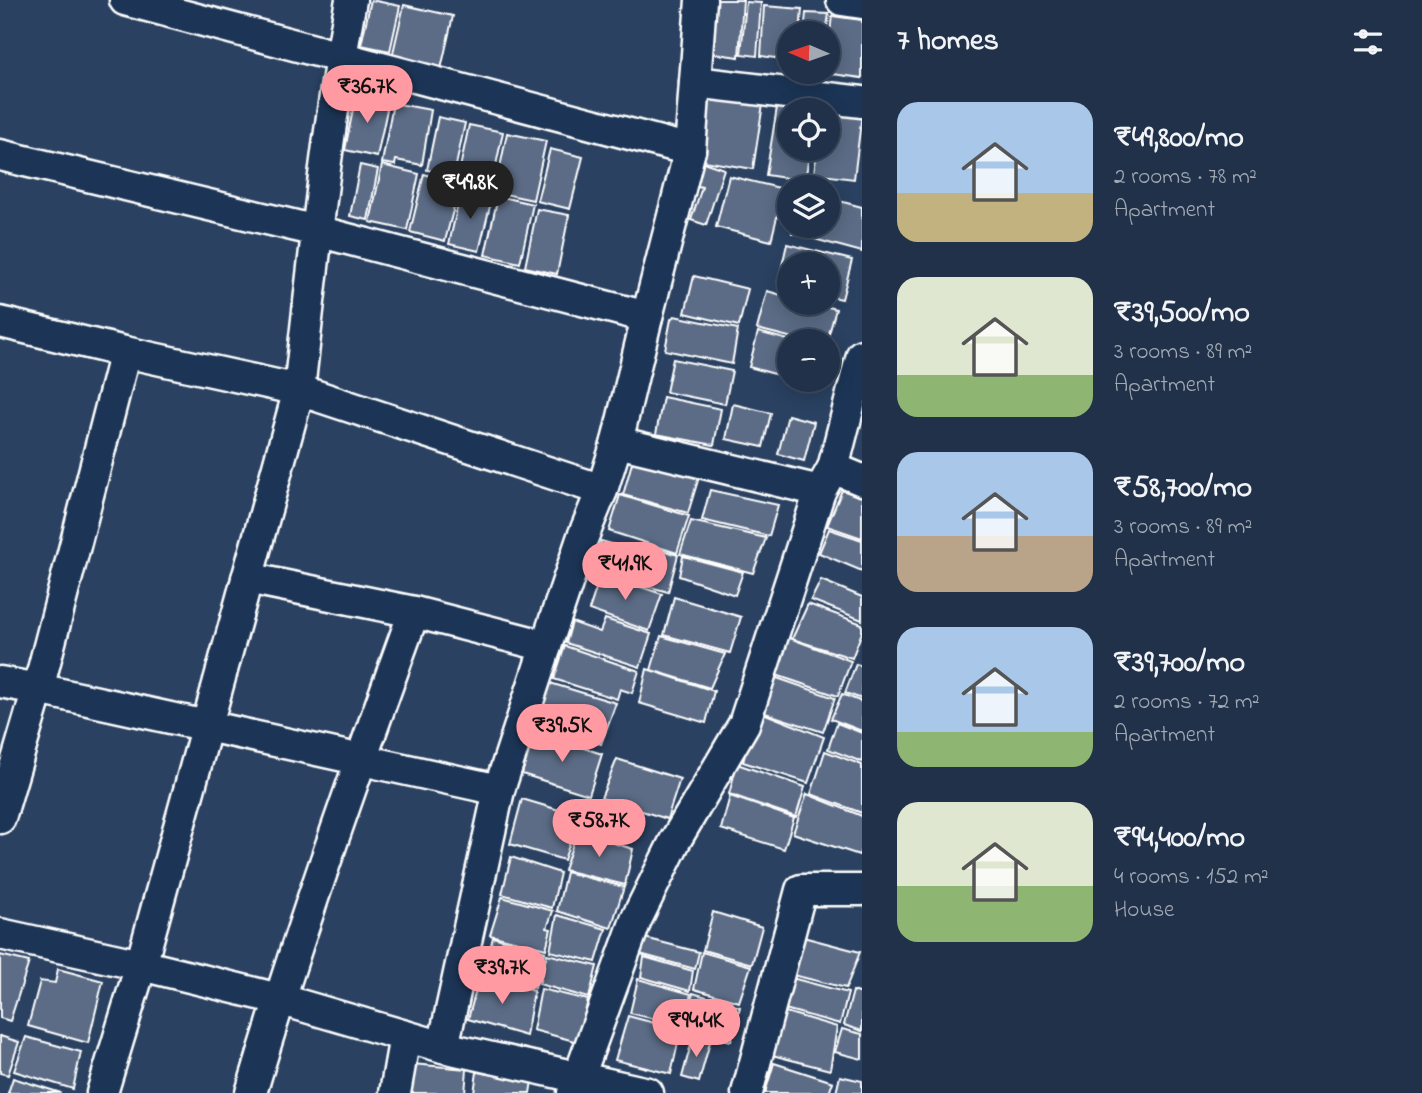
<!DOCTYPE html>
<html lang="en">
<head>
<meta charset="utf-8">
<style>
  :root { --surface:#203149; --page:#283950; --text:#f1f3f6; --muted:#a2a9b4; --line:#3d4c61; --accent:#ff9aa2 }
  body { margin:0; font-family:"Indie Flower",sans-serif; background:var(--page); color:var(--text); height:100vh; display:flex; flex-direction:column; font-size:26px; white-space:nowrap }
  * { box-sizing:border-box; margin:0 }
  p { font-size:23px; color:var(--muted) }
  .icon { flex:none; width:38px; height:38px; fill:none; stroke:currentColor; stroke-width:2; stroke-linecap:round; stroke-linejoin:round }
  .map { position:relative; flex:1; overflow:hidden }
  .drawer { display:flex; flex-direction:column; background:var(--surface); width:560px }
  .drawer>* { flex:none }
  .needle { width:46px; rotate:272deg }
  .tools { position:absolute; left:777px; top:21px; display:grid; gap:14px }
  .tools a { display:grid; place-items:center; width:63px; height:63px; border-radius:50%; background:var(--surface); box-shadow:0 4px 18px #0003,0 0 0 2px var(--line); font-size:35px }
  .price { position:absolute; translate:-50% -60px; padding:0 16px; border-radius:24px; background:var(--accent); color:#111; font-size:23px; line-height:46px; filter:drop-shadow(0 2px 4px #0008) }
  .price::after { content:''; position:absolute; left:50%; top:42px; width:21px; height:16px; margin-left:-10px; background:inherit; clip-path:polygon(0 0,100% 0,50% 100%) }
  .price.selected { background:#222; color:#fff }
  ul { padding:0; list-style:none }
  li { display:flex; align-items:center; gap:21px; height:175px; padding:0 35px }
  li span { display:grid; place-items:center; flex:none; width:196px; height:140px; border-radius:21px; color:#555 }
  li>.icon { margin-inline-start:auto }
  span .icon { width:84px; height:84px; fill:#fffc; stroke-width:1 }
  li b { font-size:30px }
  h2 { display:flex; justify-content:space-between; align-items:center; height:84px; padding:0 35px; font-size:30px }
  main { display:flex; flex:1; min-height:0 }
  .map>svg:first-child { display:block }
  .building { fill:#5b6c86; stroke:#fff; stroke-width:2 }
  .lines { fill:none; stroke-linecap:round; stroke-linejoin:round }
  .minor-casing { stroke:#fff; stroke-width:35 }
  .minor { stroke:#1d3557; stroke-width:30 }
</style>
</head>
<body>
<main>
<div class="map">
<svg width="862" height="1093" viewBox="0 0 862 1093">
  <rect width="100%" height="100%" fill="#2a4161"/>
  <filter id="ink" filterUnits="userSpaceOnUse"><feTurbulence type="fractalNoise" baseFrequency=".0143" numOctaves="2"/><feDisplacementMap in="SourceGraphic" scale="14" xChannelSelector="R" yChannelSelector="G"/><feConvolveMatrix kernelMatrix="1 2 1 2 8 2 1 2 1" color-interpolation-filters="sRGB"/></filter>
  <g filter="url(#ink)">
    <!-- building -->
    <g class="building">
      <path d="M371 0 400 6 390 51 361 45Z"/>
      <path d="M714 0H743L739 57 709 53Z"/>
      <path d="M746 2 761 3 757 56 741 54Z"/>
      <path d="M404 5 453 16 441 69 392 57Z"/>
      <path d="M764 6 802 9 800 33H789V60L761 56Z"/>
      <path d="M806 13 829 14 826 33H804Z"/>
      <path d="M832 16 862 20V78L825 73 828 72V49Z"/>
      <path d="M356 94 389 100 377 157 345 150Z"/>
      <path d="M709 95 763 104 753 169 698 160Z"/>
      <path d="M778 101 816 110H789V149H810L805 181 766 175Z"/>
      <path d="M393 103 431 110 422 165 396 160 395 165 382 163Z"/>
      <path d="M828 110 862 113 854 179 814 174 817 149H828Z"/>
      <path d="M438 117 465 123 454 175 427 170Z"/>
      <path d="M469 125 503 132 491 189 457 182Z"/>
      <path d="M507 133 546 141 533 200 495 192Z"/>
      <path d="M550 149 583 157 570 209 537 201Z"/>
      <path d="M697 160 724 169 706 225 691 220 702 187 689 184Z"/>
      <path d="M360 165 378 169 368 220 350 216Z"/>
      <path d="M382 165 419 174 407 230 370 222Z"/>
      <path d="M424 174 460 184 445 241 410 232Z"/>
      <path d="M729 176 784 189 771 241 716 227Z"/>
      <path d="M461 191 492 198 479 251 449 244Z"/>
      <path d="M498 196 533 204 520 263 485 255Z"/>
      <path d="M828 198 862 207V252L792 233 794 226H828Z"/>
      <path d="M537 209 569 215 557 274 525 267Z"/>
      <path d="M787 244 852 260 842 299 828 296V264H789V286L778 283Z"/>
      <path d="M694 276 748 289 739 326 685 313Z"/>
      <path d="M767 291 789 297V303H813L836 309 827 341H805L757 329Z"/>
      <path d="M674 316 738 329 732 364 665 350 671 319Z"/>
      <path d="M758 332 792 341H789V378L749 367Z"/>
      <path d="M673 359 732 371 725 404 666 392Z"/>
      <path d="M663 397 721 409 714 445 656 434Z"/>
      <path d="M733 404 771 413 763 447 726 439Z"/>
      <path d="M788 415 814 422 804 461 778 454Z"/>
      <path d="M633 459 699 477 688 513 623 495Z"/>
      <path d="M710 490 778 505 769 536 702 520Z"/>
      <path d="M842 490 862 497V538L827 526Z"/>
      <path d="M620 495 689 516 677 553 609 531Z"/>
      <path d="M691 521 766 538 753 573 680 554Z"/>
      <path d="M829 529 862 540V571L819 553Z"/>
      <path d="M601 541 646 554 637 583 609 574 614 556 598 551Z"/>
      <path d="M651 547 678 555 668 592 640 584Z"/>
      <path d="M683 556 743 572 735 595 679 576Z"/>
      <path d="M601 574 662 594 649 631 589 610Z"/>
      <path d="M821 580 862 597V620L811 600Z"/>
      <path d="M674 597 741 617 730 653 664 635Z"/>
      <path d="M808 604 862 624V632L852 658 792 639Z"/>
      <path d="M605 619 651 634 640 667 566 643 572 622 600 632Z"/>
      <path d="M661 636 725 654 710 688 651 670Z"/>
      <path d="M787 637 851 661 838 696 776 675Z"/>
      <path d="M565 646 639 671 632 693 620 689 617 699 554 679Z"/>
      <path d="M856 664 862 666V699L845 693Z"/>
      <path d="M647 669 714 691 706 723 639 703Z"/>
      <path d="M774 677 835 698 823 732 765 713Z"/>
      <path d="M550 683 616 703 601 744 536 724Z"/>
      <path d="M842 694 862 702V731L831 719Z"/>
      <path d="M763 713 824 737 808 783 743 762 751 733 755 734Z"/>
      <path d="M837 723 862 733V762L828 749Z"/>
      <path d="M534 732 602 754 589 795 522 774Z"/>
      <path d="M825 751 862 765V813L811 794Z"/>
      <path d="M617 759 680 779 667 819 601 798Z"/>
      <path d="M737 764 805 787 796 817 729 794Z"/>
      <path d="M807 794 862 816V847L859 855 793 833Z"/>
      <path d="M730 796 794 818 784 849 721 829Z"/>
      <path d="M522 799 579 816 564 860 510 844Z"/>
      <path d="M577 832 633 849 625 885 564 870Z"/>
      <path d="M511 857 560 873 552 908 502 894Z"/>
      <path d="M566 872 624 887 611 928 557 911Z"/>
      <path d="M502 897 553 911 547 928 551 929 546 949 490 935Z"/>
      <path d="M713 912 762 927 752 964 703 950Z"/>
      <path d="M557 915 606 929 596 962 550 951Z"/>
      <path d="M493 937 545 952 535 988 483 976Z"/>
      <path d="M803 937 860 952 846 988 793 975Z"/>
      <path d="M645 938 699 952 695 969 640 954Z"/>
      <path d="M702 952 751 966 739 1002 694 989Z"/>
      <path d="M547 954 597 966 589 998 539 984Z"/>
      <path d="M0 955 29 962 10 1021 0 1018Z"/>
      <path d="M644 957 693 971 690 991 641 977Z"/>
      <path d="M58 969 103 981 88 1043 28 1026 40 981 55 983Z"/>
      <path d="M480 976 534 991 526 1036 468 1019Z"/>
      <path d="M788 977 848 993 840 1024 781 1008Z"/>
      <path d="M638 979 691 994 683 1026 630 1013Z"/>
      <path d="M541 989 588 1000 578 1042 533 1030Z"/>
      <path d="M853 991 862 994V1031L844 1025Z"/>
      <path d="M693 993 740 1007 731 1041 685 1029Z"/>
      <path d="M782 1011 837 1027 830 1070 772 1055Z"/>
      <path d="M628 1016 681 1030 671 1074 615 1060Z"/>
      <path d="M842 1029 862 1034V1059L835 1052Z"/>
      <path d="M0 1036 19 1042 8 1075 0 1073Z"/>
      <path d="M26 1037 81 1052 73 1089 14 1071Z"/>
      <path d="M693 1037 710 1042 699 1082 682 1077Z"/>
      <path d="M774 1063 833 1082 829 1093H765Z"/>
      <path d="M412 1064 467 1069 465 1093H412Z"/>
      <path d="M477 1072 532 1081 530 1093H474Z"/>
      <path d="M840 1076 862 1081V1093H836Z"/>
      <path d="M13 1078 61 1093H8Z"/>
    </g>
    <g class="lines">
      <!-- minor casing -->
      <g class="minor-casing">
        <g id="minor">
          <path d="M125 0 690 150 701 0"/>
          <path d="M351 0C327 129 314 260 299 390L602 490"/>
          <path d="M842 0 862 3"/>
          <path d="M695 82 862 102"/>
          <path d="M0 155 317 231 647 317"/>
          <path d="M0 322 125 352 38 689 0 818"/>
          <path d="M617 442 820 491 833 468 862 355"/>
          <path d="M833 468 862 480"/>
          <path d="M247 578 414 612 546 646"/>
          <path d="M0 682 38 689 499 790"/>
          <path d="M0 934 141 965 279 999 443 1047 499 790 546 646 582 539 602 490 617 442 647 317 690 150"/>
          <path d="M443 1047 648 1093"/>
          <path d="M102 1093 141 965 299 390 125 352"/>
          <path d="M251 1093C299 931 356 772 414 612"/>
          <path d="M395 1093 405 1036"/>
          <path d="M573 1093 636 920 675 841 744 724 820 491"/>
          <path d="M747 1093 801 890H862"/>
        </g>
      </g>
      <!-- minor -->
      <use href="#minor" class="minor"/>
    </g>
  </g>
</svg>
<div class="tools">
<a><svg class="needle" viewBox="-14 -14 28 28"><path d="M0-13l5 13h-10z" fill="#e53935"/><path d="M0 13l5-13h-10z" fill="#a2a9b4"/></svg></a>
<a><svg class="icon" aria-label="locate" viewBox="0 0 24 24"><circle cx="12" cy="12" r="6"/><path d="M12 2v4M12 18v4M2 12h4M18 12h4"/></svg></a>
<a><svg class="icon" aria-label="layers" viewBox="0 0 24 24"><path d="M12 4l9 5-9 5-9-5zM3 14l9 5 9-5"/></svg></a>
<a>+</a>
<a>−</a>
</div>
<b class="price" style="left:367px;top:125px">₹36.7K</b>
<b class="price selected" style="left:470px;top:221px">₹49.8K</b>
<b class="price" style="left:625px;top:602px">₹41.9K</b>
<b class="price" style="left:562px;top:764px">₹39.5K</b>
<b class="price" style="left:599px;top:859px">₹58.7K</b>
<b class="price" style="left:502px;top:1006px">₹39.7K</b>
<b class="price" style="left:696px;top:1059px">₹94.4K</b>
</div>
<section class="drawer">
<h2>7 homes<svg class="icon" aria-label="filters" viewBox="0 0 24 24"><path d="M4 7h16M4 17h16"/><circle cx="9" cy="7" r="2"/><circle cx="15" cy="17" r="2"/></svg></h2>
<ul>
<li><span style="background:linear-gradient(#a9c7e8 65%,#c2b280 0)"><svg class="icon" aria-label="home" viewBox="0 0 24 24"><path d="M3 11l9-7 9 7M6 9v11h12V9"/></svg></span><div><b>₹49,800/mo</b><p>2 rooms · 78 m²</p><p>Apartment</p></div></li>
<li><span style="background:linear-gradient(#dfe7d0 70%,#8fb573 0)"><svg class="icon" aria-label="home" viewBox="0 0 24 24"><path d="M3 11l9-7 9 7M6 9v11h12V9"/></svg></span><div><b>₹39,500/mo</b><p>3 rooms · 89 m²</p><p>Apartment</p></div></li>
<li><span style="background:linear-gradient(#a9c7e8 60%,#b9a48a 0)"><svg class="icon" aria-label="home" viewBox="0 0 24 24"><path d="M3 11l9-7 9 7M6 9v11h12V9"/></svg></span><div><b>₹58,700/mo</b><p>3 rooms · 89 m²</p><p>Apartment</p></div></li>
<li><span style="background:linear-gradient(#a9c7e8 75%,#8fb573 0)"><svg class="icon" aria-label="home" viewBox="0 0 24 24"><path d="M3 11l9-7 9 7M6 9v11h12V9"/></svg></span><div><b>₹39,700/mo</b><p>2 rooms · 72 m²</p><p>Apartment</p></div></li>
<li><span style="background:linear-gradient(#dfe7d0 60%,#8fb573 0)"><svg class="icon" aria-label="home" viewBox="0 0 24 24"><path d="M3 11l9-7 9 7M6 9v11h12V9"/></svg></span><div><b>₹94,400/mo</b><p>4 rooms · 152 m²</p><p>House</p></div></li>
</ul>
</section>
</main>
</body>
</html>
